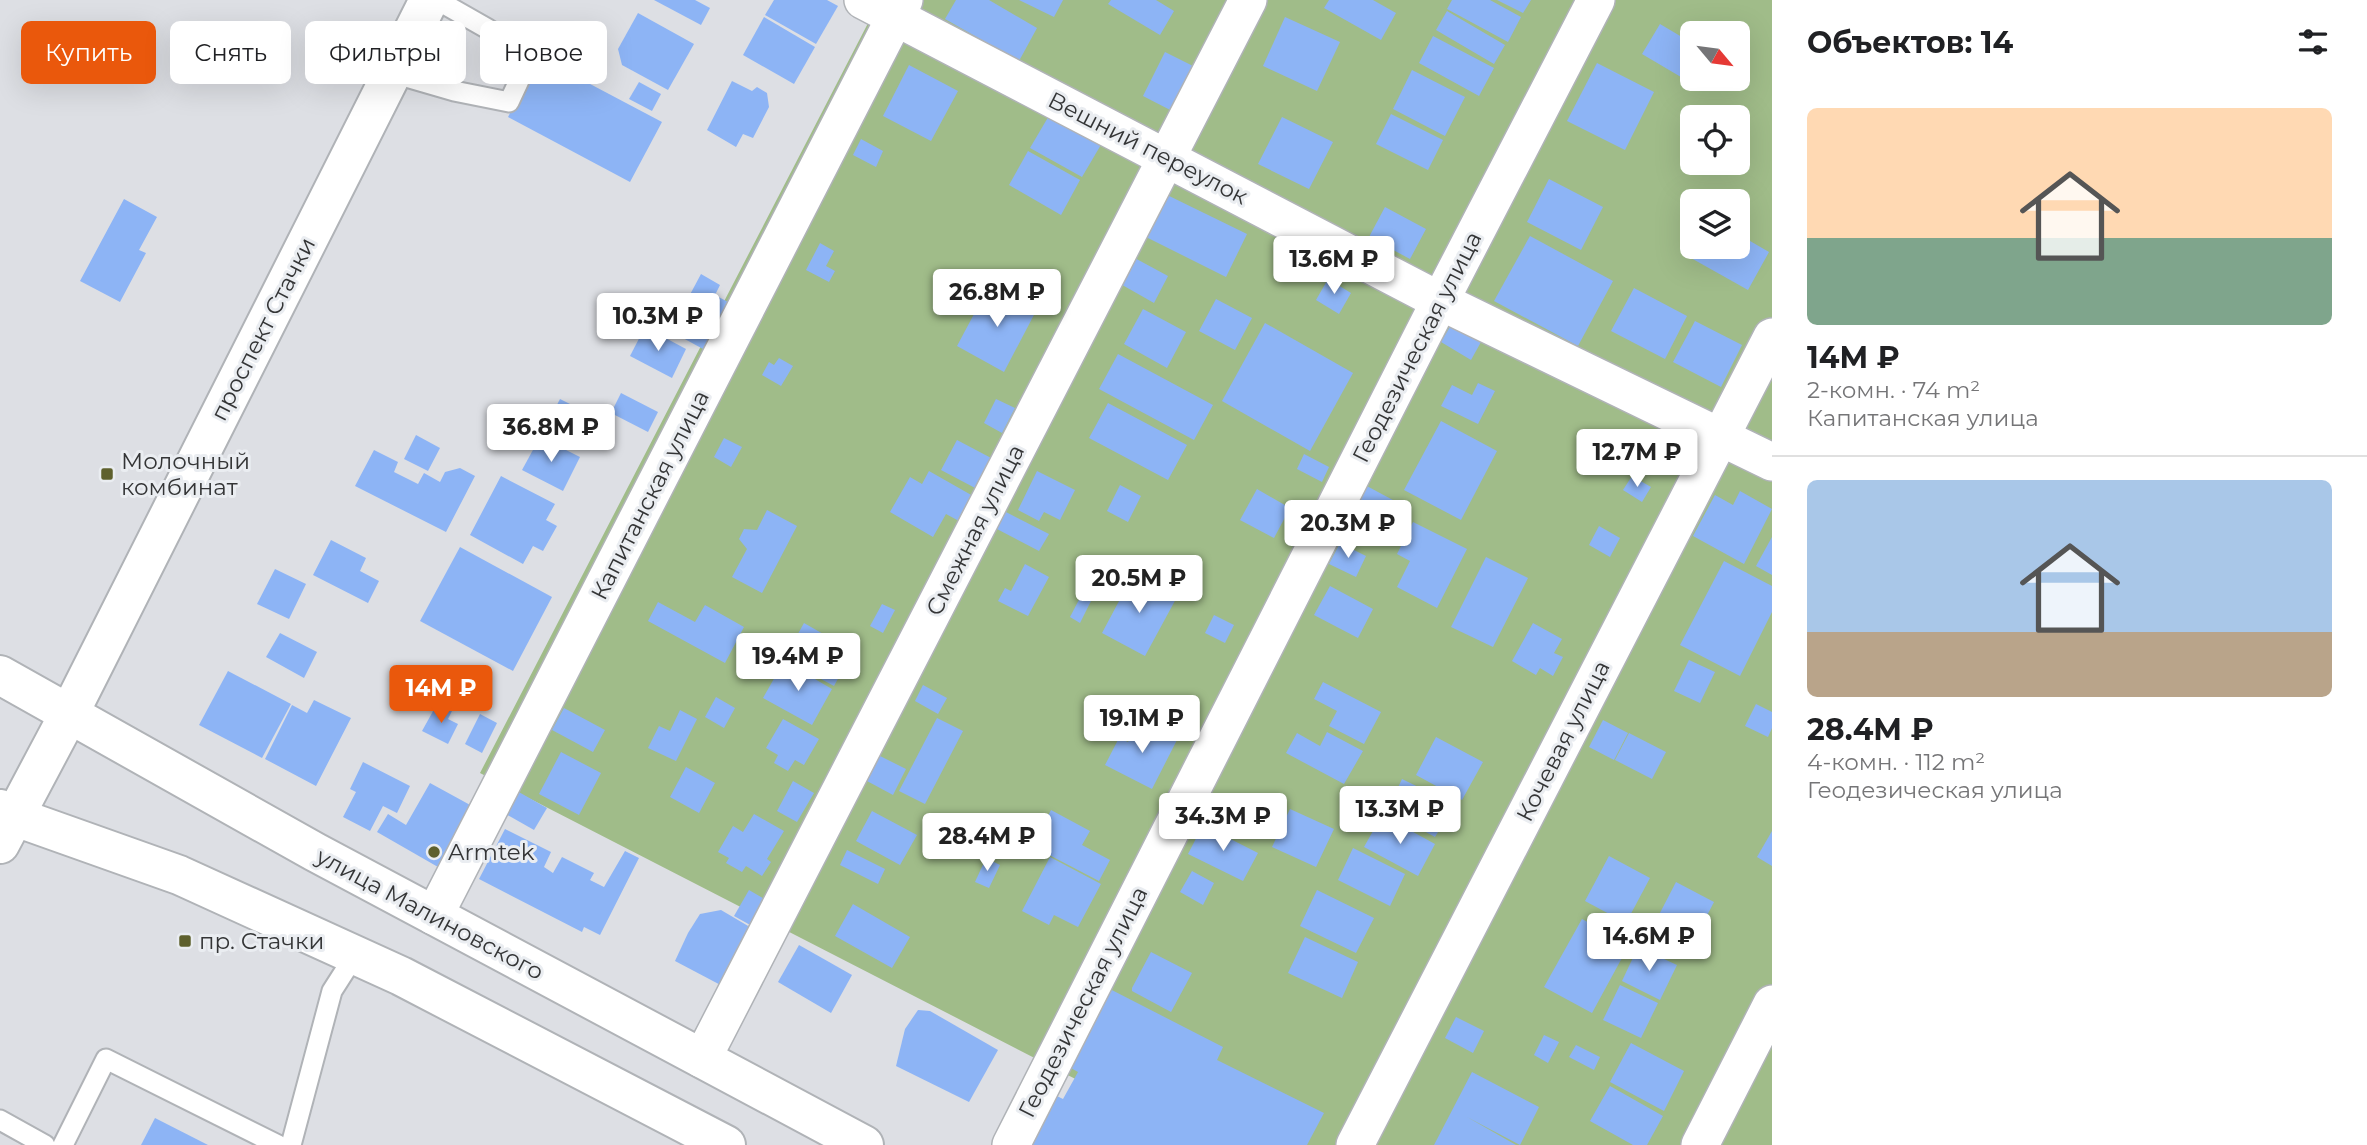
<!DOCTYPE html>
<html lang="ru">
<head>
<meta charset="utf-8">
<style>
  :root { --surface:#fff; --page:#f2f2f2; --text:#202124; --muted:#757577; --line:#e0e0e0; --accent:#ea580c }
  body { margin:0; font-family:Montserrat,sans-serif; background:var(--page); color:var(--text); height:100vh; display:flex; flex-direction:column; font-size:26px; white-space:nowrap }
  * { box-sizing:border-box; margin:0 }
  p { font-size:23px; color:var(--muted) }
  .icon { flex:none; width:38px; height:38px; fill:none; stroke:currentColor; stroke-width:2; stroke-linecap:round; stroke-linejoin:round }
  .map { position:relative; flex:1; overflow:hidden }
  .sheet { display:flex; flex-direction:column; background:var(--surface); width:595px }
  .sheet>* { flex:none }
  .top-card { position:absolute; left:21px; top:21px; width:665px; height:63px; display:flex; gap:14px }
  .needle { width:46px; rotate:119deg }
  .fabs { position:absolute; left:1680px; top:21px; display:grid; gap:14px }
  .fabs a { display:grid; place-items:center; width:70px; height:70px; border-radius:10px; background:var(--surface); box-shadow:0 7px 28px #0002; font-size:35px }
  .price { position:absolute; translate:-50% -60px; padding:0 16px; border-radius:7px; background:#fff; color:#222; font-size:23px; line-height:46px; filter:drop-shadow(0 2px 4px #0008) }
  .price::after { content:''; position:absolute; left:50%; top:42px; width:21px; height:16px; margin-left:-10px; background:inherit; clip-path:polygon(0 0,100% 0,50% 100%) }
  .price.selected { background:var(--accent); color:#fff }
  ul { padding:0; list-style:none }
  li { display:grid; align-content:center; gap:14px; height:371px; padding:0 35px }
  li+li { border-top:2px solid var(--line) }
  li span { display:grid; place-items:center; height:217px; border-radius:10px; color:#555 }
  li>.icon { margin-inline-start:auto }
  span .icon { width:126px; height:126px; fill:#fffc; stroke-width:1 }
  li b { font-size:30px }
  h2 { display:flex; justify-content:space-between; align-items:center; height:84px; padding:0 35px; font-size:30px }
  .tag { padding:0 24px; border-radius:10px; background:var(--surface); box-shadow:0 7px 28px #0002; font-size:24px; line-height:63px }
  .tag.selected { background:var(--accent); color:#fff }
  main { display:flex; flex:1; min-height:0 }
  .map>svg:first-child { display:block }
  .green { fill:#a0bc89; fill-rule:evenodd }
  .building { fill:#8db4f5 }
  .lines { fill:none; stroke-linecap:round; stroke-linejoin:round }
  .service-casing { stroke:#b0b3b7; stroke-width:23 }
  .minor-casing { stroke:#b0b3b7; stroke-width:40 }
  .tertiary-casing { stroke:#b0b3b7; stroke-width:42 }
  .primary-casing { stroke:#b0b3b7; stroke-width:42 }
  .trunk-casing { stroke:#b0b3b7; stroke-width:42 }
  .service { stroke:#fff; stroke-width:19 }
  .minor { stroke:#fff; stroke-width:37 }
  .tertiary { stroke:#fff; stroke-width:38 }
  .primary { stroke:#fff; stroke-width:38 }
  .trunk { stroke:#fff; stroke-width:38 }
  .poi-dot { fill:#5e602d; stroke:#eaedf1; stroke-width:2.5 }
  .labels { text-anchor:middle; stroke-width:6; stroke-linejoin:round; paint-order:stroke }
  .street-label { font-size:23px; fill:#343536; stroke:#eaedf1 }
  .poi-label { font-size:23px; fill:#343536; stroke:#eaedf1; text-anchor:start }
</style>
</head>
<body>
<main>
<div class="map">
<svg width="1772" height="1145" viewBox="0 0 1772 1145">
  <rect width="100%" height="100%" fill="#dddfe4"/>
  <!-- green -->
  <path class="green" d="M880 0H1772V1145H1204L480 773ZM1692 33H1738V79H1692ZM1692 117H1738V163H1692ZM1692 201H1738V247H1692Z"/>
  <!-- building -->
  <g class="building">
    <path d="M654 0H695L710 8 701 25Z"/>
    <path d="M774 0H827L838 6 816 44 765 15Z"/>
    <path d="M956 0H989L1037 28 1019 61 945 19Z"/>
    <path d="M1019 0H1063L1054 17Z"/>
    <path d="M1111 0H1156L1174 11 1160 35 1108 4Z"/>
    <path d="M1329 0H1373L1396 13 1381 40 1324 8Z"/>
    <path d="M1452 0H1490L1521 17 1508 42 1447 9Z"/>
    <path d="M1497 0H1531L1523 13Z"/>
    <path d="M1447 11 1505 45 1494 64 1436 30Z"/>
    <path d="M638 13 694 44 668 90 622 65 618 49Z"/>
    <path d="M764 17 815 47 794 84 743 55Z"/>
    <path d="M1285 17 1340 42 1317 91 1263 66Z"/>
    <path d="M1660 24 1692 43V70L1686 80 1642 54Z"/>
    <path d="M1433 36 1494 68 1479 96 1419 63Z"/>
    <path d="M1165 52 1197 68 1176 113 1143 96Z"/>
    <path d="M539 57 662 122 630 182 508 117Z"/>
    <path d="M1597 63 1654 92 1625 150 1567 121Z"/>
    <path d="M909 65 958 91 931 141 883 116Z"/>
    <path d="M1412 70 1465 97 1445 136 1393 109Z"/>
    <path d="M732 81 752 91 757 87 767 93 769 107 753 138 743 134 736 147 707 130Z"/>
    <path d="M639 82 661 94 652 111 629 99Z"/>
    <path d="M1050 114 1102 143 1082 177 1030 148Z"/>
    <path d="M1391 114 1443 140 1428 170 1376 144Z"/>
    <path d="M1282 117 1333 142 1309 189 1258 164Z"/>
    <path d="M861 139 883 151 876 167 853 155Z"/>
    <path d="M1028 151 1080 180 1061 215 1009 185Z"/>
    <path d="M1549 179 1603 207 1581 250 1527 222Z"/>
    <path d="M1161 192 1247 234 1226 277 1140 234Z"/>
    <path d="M124 199 157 217 139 250 146 253 120 302 80 281Z"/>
    <path d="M1385 207 1426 229 1410 259 1369 237Z"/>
    <path d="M1738 234 1769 252 1748 290 1691 258 1697 247H1738Z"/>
    <path d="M1530 236 1613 281 1578 346 1494 301Z"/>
    <path d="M820 243 834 251 826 266 835 271 829 282 806 270Z"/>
    <path d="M1131 256 1168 276 1154 303 1117 282Z"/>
    <path d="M701 274 720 285 715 295 728 302 711 334 678 317Z"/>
    <path d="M1328 279 1351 293 1339 314 1316 300Z"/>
    <path d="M989 286 1036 311 1004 372 957 346Z"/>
    <path d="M1634 288 1687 316 1665 359 1611 331Z"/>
    <path d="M1216 299 1252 318 1235 350 1199 331Z"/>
    <path d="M1143 309 1186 332 1167 368 1124 344Z"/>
    <path d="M678 319 710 336 703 349 672 332Z"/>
    <path d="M1695 321 1742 345 1721 387 1673 362Z"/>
    <path d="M1265 323 1353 373 1310 451 1222 401Z"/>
    <path d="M1451 325 1481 342 1471 360 1441 342Z"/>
    <path d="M645 327 686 349 672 378 630 356Z"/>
    <path d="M1118 354 1213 405 1194 440 1099 389Z"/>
    <path d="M779 358 793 366 781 386 762 375 769 362 774 365Z"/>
    <path d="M1478 383 1495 391 1478 424 1441 406 1452 385 1472 395Z"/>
    <path d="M621 393 658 412 648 432 611 413Z"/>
    <path d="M560 399 600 419 585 449 545 428Z"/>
    <path d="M996 399 1015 408 1002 433 984 423Z"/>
    <path d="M1108 403 1187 445 1168 480 1089 438Z"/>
    <path d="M1441 421 1497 451 1461 520 1404 490Z"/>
    <path d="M416 435 440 448 428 471 404 459Z"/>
    <path d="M540 437 580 457 563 491 522 470Z"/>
    <path d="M724 438 742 447 731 467 714 457Z"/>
    <path d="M957 440 993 459 977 489 941 470Z"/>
    <path d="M374 450 398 462 394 472 418 484 424 473 440 482 445 472 460 468 475 476 446 532 355 486Z"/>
    <path d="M1304 454 1329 467 1322 482 1297 469Z"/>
    <path d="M929 471 973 496 959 521 946 514 933 537 890 512 910 477 922 484Z"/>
    <path d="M1037 471 1075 490 1060 520 1044 512 1039 521 1018 510Z"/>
    <path d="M501 476 555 504 546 520 557 526 543 551 533 546 523 564 470 535Z"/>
    <path d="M1632 476 1651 487 1642 502 1623 490Z"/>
    <path d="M1120 485 1141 496 1128 522 1107 511Z"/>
    <path d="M1365 485 1404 506 1390 533 1351 513Z"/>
    <path d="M1257 489 1290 508 1274 538 1240 520Z"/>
    <path d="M1740 491 1772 509 1744 564 1693 536 1715 495 1733 505Z"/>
    <path d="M767 510 797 526 762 593 732 577 747 549 739 539 744 529 757 530Z"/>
    <path d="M1004 511 1049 534 1039 551 995 528Z"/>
    <path d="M1413 522 1467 549 1437 608 1397 587 1410 561 1397 554Z"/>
    <path d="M1599 526 1620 538 1610 557 1589 545Z"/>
    <path d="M1772 537V575L1756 566Z"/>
    <path d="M331 540 366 558 360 571 379 581 368 603 313 575Z"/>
    <path d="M1340 543 1366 556 1356 577 1329 564Z"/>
    <path d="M460 547 552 597 513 671 420 621Z"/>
    <path d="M1486 557 1528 578 1493 647 1451 627Z"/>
    <path d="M1724 561 1772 586V612L1740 676 1680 645Z"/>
    <path d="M1025 564 1049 577 1028 616 998 601 1005 588 1011 591Z"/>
    <path d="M275 569 306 584 289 619 257 604Z"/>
    <path d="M1134 573 1177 597 1145 656 1102 633Z"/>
    <path d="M1330 586 1373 609 1358 638 1314 615Z"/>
    <path d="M1082 594 1092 599 1080 623 1070 617Z"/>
    <path d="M658 602 695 622 705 605 744 627 725 663 648 621Z"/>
    <path d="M882 604 895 610 883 633 870 626Z"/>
    <path d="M1214 615 1234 625 1225 643 1205 633Z"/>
    <path d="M804 623 853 651 834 686 784 659Z"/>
    <path d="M1533 623 1562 639 1554 653 1563 657 1553 676 1540 668 1536 675 1512 661Z"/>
    <path d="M280 633 317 652 304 678 266 657Z"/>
    <path d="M1689 660 1715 672 1700 703 1674 691Z"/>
    <path d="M784 661 832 689 812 725 763 698Z"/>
    <path d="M228 671 291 704 262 758 199 725Z"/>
    <path d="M1323 682 1381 712 1364 744 1329 726 1337 711 1314 699Z"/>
    <path d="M923 685 947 698 938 714 915 701Z"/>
    <path d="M716 697 735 708 724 728 705 717Z"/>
    <path d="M314 700 351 718 316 786 265 759 292 705 307 713Z"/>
    <path d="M437 704 452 711 448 719 458 724 448 744 422 731Z"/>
    <path d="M1756 704 1772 712V728L1768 737 1745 726Z"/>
    <path d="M564 708 605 730 593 752 552 730Z"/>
    <path d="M680 710 697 719 676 761 648 748 659 726 670 731Z"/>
    <path d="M480 714 497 723 482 753 465 744Z"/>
    <path d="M937 718 963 731 925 804 899 791Z"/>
    <path d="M783 719 819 739 804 765 795 760 788 771 774 763 778 755 766 748Z"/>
    <path d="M1603 720 1628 733 1614 760 1589 747Z"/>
    <path d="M1139 721 1177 740 1152 789 1105 765 1119 738 1128 742Z"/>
    <path d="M1327 732 1363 751 1344 784 1286 753 1297 733 1320 746Z"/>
    <path d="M1629 733 1666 752 1652 779 1615 760Z"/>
    <path d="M1436 737 1483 762 1462 800 1416 775Z"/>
    <path d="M561 752 601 773 579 815 539 794Z"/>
    <path d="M880 756 906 769 893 795 867 781Z"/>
    <path d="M363 762 410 786 397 813 383 806 370 831 343 817 356 792 350 789Z"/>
    <path d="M686 767 715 783 699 813 670 797Z"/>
    <path d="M1402 779 1453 804 1457 814 1452 823 1443 824 1435 837 1387 811Z"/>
    <path d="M793 781 814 793 797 822 777 811Z"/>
    <path d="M430 783 472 806 438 867 377 832 388 814 406 825Z"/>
    <path d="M517 791 547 808 534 830 504 813Z"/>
    <path d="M1238 794 1267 811 1257 829 1228 813Z"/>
    <path d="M1290 809 1334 829 1316 867 1272 847Z"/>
    <path d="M1051 810 1090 831 1082 845 1110 860 1099 881 1032 846Z"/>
    <path d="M872 811 917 835 900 865 856 841Z"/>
    <path d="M754 814 784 831 767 859 771 862 762 876 746 866 742 872 726 863 729 858 718 852 733 826 743 832Z"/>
    <path d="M1382 815 1435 844 1418 876 1364 847Z"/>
    <path d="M1203 825 1258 853 1243 881 1188 854Z"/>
    <path d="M505 829 551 852 544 867 553 873 562 857 594 873 590 880 604 887 625 851 639 858 600 935 584 927 582 932 479 879Z"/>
    <path d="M1772 831V866L1757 857Z"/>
    <path d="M1353 848 1405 874 1390 906 1338 880Z"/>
    <path d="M847 850 885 869 878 884 840 865Z"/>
    <path d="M1609 856 1650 878 1626 923 1585 901Z"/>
    <path d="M1050 857 1101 884 1078 927 1054 915 1049 925 1022 911Z"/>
    <path d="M986 858 1000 865 989 888 975 882Z"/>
    <path d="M1192 871 1214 883 1203 905 1180 892Z"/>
    <path d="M1676 882 1714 902 1686 956 1648 936Z"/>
    <path d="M749 890 775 905 761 931 734 916Z"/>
    <path d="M1317 890 1374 918 1356 953 1300 926Z"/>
    <path d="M853 904 910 937 892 968 835 936Z"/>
    <path d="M721 910 760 933 730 990 675 961 688 933 700 914Z"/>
    <path d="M1582 919 1629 945 1592 1013 1544 987Z"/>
    <path d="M1305 937 1358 962 1342 998 1288 973Z"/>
    <path d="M799 945 852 975 831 1013 778 982Z"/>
    <path d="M1638 947 1677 965 1660 1000 1622 981Z"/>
    <path d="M1151 952 1192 973 1171 1012 1132 991V988Z"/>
    <path d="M1620 985 1658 1003 1641 1038 1603 1020Z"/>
    <path d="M1104 986 1223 1047 1217 1060 1324 1113 1307 1145H1023L1051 1093 1063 1099 1078 1072 1062 1063Z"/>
    <path d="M918 1010 930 1011 998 1050 969 1102 896 1066 905 1029Z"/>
    <path d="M1456 1017 1484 1031 1473 1053 1445 1038Z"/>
    <path d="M1544 1035 1559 1042 1548 1063 1534 1055Z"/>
    <path d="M1631 1043 1684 1071 1664 1111 1610 1082Z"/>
    <path d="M1576 1045 1600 1057 1594 1070 1569 1057Z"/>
    <path d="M1472 1072 1539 1107 1520 1145 1467 1117 1516 1145H1434Z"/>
    <path d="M1610 1086 1663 1116 1647 1145H1633L1590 1121Z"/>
    <path d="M155 1118 208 1145H141Z"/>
  </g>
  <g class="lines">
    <!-- service casing -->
    <g class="service-casing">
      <g id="service">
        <path d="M392 73 454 91 509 102 530 57 488 29 437 0"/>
        <path d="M0 1120 45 1145"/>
        <path d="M63 1145 106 1059 278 1145"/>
        <path d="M291 1145 332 991 355 955"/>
      </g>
    </g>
    <!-- minor casing -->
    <g class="minor-casing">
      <g id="minor">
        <path d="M863 0 1440 301 1772 462"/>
        <path d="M434 916 904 0"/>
        <path d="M702 1059 1248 0"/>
        <path d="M1011 1145 1440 301 1596 0"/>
        <path d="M1355 1145 1772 337"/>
        <path d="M1700 1145 1772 1004"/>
      </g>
    </g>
    <!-- tertiary casing -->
    <g class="tertiary-casing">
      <path id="tertiary" d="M69 714 429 0"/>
    </g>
    <!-- primary casing -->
    <g class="primary-casing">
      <path id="primary" d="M0 844 69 714"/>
    </g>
    <!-- trunk casing -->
    <g class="trunk-casing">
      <g id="trunk">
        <path d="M0 675 315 852 864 1145"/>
        <path d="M0 809 13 816 179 875 401 976 726 1145"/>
      </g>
    </g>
    <!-- service -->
    <use href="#service" class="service"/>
    <!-- minor -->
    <use href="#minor" class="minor"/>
    <!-- tertiary -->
    <use href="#tertiary" class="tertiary"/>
    <!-- primary -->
    <use href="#primary" class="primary"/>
    <!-- trunk -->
    <use href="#trunk" class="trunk"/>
  </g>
  <!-- markers -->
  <g class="poi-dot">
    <rect x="100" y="467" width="14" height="14" rx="3.5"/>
    <circle cx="434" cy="852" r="7"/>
    <rect x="178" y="934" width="14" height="14" rx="3.5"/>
  </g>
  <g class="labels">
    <!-- street labels -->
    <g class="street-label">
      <text transform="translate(1148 148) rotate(27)" y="8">Вешний переулок</text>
      <text transform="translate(263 329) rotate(-63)" y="8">проспект Стачки</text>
      <text transform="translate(1417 347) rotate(-63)" y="8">Геодезическая улица</text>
      <text transform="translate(650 495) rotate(-63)" y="8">Капитанская улица</text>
      <text transform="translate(975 530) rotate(-63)" y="8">Смежная улица</text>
      <text transform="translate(1563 741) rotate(-63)" y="8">Кочевая улица</text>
      <text transform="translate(430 914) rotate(28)" y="8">улица Малиновского</text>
      <text transform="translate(1083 1002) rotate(-63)" y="8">Геодезическая улица</text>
    </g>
    <!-- poi labels -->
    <g class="poi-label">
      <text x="121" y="469">Молочный<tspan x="121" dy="26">комбинат</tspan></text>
      <text x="448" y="860">Armtek</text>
      <text x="199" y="949">пр. Стачки</text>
    </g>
  </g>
</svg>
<div class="fabs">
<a><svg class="needle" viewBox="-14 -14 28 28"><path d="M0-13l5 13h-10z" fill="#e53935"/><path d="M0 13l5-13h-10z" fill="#757577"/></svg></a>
<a><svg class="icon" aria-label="locate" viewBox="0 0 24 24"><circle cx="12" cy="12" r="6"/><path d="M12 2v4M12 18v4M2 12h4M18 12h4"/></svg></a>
<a><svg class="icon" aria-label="layers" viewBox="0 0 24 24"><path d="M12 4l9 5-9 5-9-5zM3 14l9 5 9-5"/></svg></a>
</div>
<b class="price" style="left:1334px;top:296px">13.6M ₽</b>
<b class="price" style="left:997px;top:329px">26.8M ₽</b>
<b class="price" style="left:658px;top:353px">10.3M ₽</b>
<b class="price" style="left:551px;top:464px">36.8M ₽</b>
<b class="price" style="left:1637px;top:489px">12.7M ₽</b>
<b class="price" style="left:1348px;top:560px">20.3M ₽</b>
<b class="price" style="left:1139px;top:615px">20.5M ₽</b>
<b class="price" style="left:798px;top:693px">19.4M ₽</b>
<b class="price selected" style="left:441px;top:725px">14M ₽</b>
<b class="price" style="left:1142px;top:755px">19.1M ₽</b>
<b class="price" style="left:1400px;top:846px">13.3M ₽</b>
<b class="price" style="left:1223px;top:853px">34.3M ₽</b>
<b class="price" style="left:987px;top:873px">28.4M ₽</b>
<b class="price" style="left:1649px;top:973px">14.6M ₽</b>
<div class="top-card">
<a class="tag selected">Купить</a>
<a class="tag">Снять</a>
<a class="tag">Фильтры</a>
<a class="tag">Новое</a>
</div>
</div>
<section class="sheet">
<h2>Объектов: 14<svg class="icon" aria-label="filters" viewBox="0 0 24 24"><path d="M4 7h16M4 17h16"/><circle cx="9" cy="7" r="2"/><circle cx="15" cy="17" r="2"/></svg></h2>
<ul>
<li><span style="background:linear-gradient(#ffd9b3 60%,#7fa58c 0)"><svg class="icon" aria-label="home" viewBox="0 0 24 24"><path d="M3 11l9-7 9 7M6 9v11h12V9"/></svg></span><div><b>14M ₽</b><p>2-комн. · 74 m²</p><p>Капитанская улица</p></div></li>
<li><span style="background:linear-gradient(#a9c7e8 70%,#b9a48a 0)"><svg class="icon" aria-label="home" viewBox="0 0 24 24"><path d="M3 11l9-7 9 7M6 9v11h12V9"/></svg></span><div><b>28.4M ₽</b><p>4-комн. · 112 m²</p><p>Геодезическая улица</p></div></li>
</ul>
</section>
</main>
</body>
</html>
